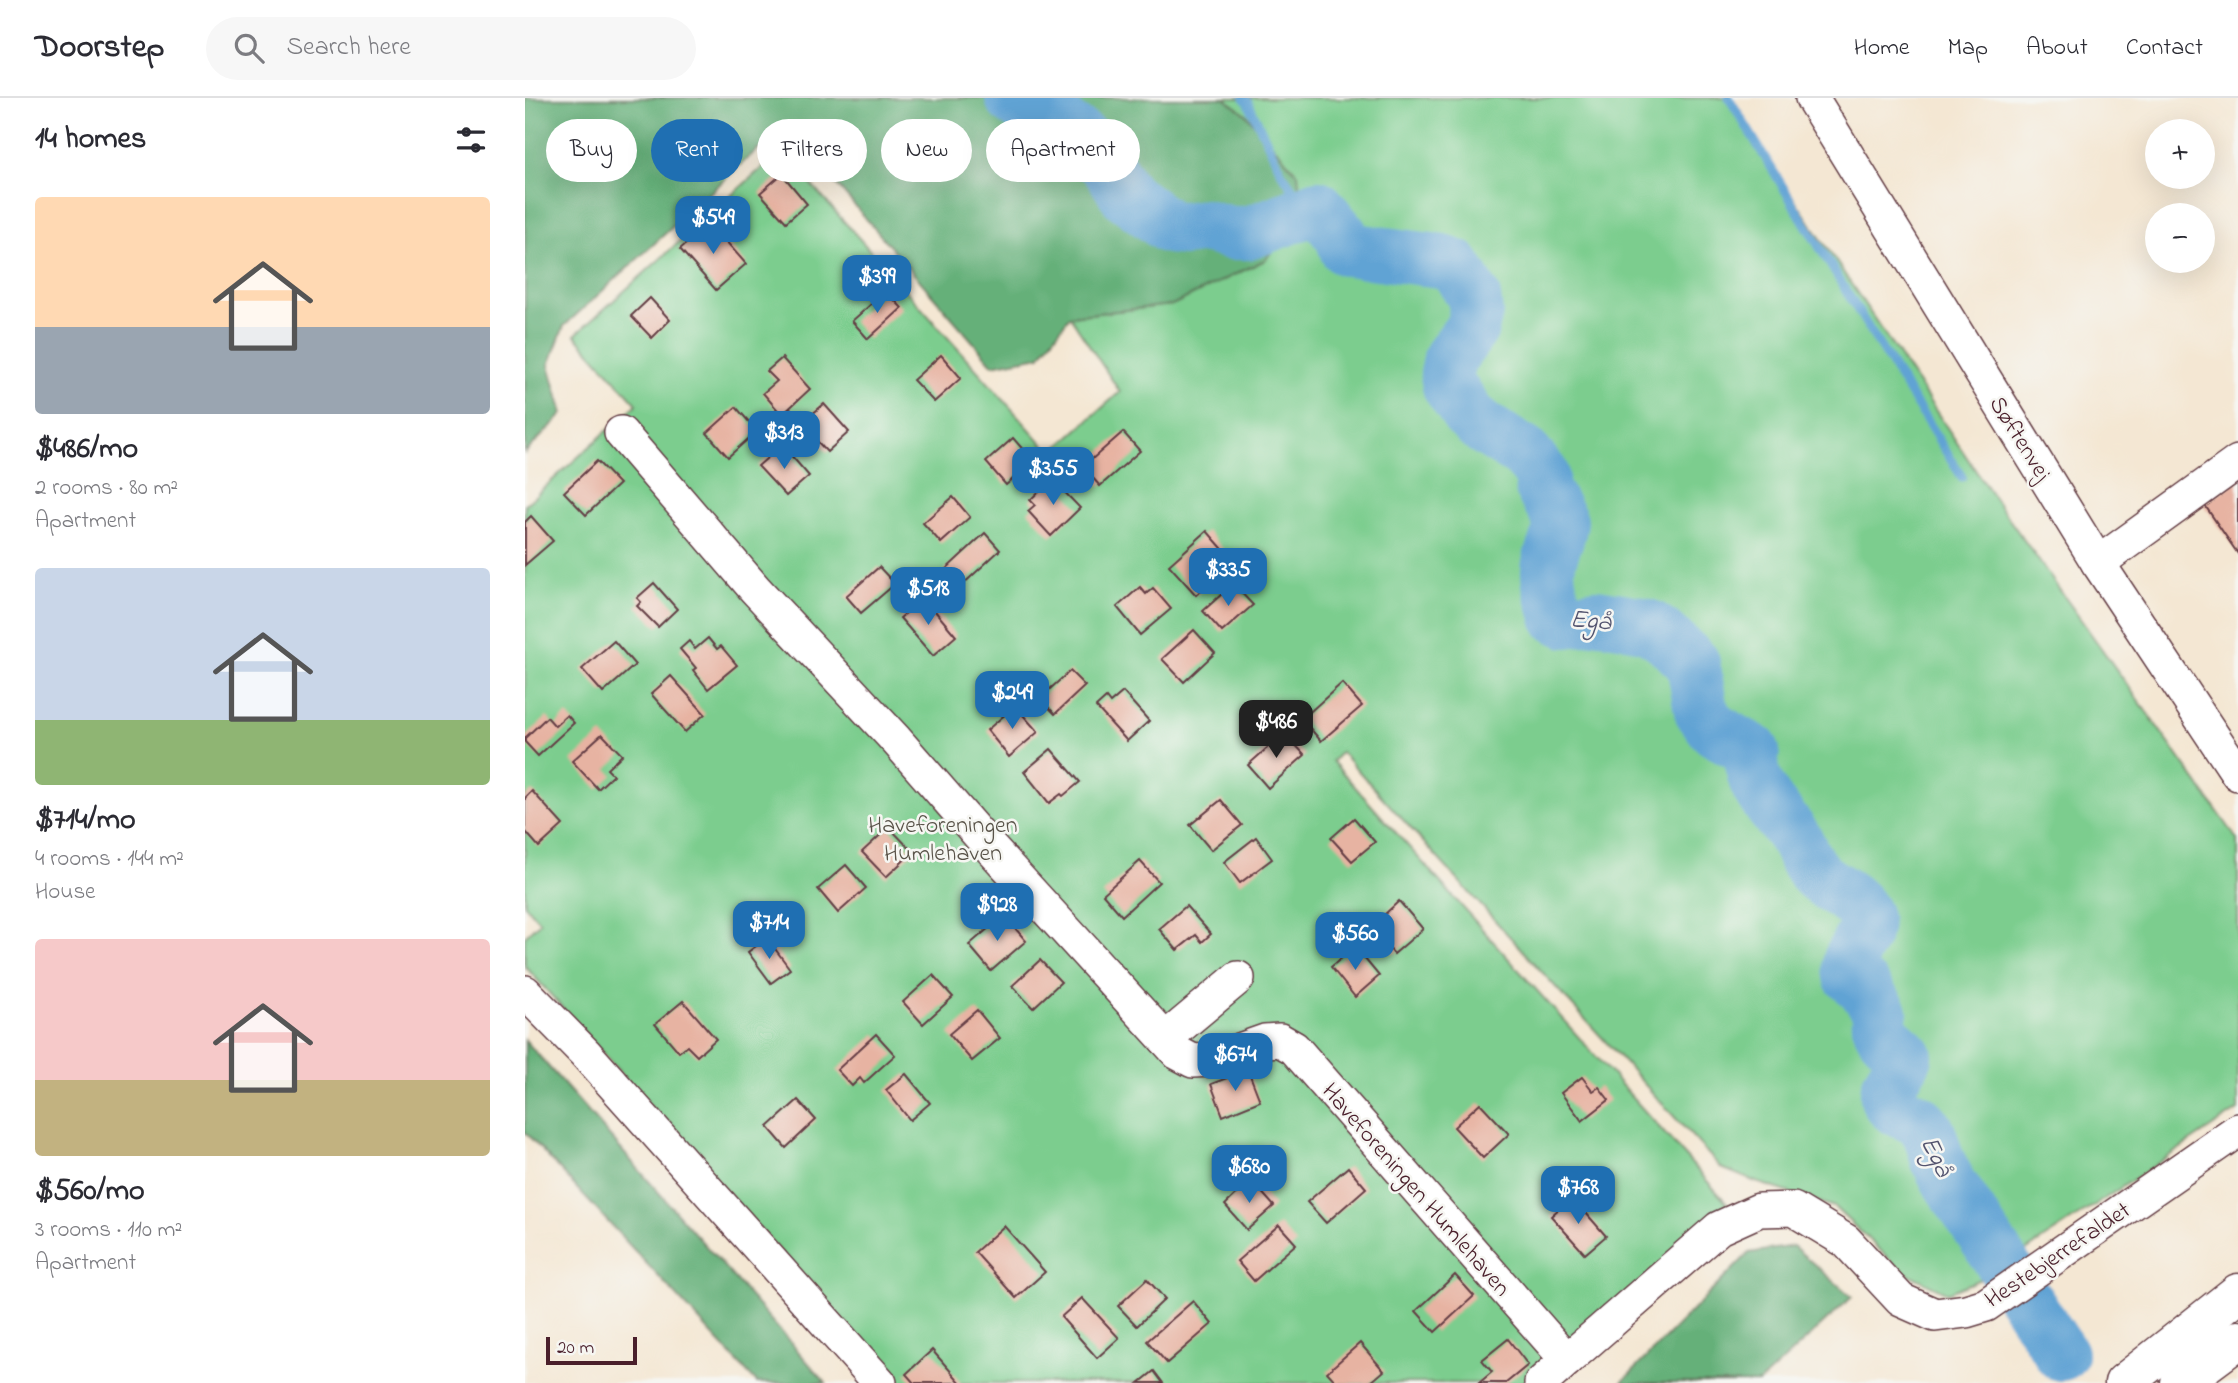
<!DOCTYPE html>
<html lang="en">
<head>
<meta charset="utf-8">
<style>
  :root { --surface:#fff; --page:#f7f7f7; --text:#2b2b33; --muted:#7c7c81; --line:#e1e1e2; --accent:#1f6fb2 }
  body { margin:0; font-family:"Indie Flower",sans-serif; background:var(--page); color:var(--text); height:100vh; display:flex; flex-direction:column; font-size:26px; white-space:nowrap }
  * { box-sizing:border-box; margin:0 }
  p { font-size:23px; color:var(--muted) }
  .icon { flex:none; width:38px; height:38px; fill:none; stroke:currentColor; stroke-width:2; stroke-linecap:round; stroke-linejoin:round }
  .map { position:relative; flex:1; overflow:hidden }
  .sheet { display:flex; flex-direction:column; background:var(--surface); width:525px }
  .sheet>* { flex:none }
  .banner { position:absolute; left:21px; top:21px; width:665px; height:63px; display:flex; gap:14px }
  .buttons { position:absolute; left:1620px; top:21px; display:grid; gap:14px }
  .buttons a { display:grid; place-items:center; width:70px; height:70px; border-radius:50%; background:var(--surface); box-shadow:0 7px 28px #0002; font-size:35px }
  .scale { position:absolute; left:21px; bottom:18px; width:91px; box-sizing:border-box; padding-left:7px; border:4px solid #4a1f2b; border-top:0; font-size:19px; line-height:24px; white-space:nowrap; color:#4a1f2b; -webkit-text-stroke:5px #f6f6f2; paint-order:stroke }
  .price { position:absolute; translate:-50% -60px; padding:0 16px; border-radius:14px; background:var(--accent); color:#fff; font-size:23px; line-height:46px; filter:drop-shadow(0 2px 4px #0008) }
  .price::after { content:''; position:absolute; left:50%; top:42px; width:21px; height:16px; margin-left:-10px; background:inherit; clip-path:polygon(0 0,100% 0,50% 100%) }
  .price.on { background:#222; color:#fff }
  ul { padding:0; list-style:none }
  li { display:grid; align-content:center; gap:14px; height:371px; padding:0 35px }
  li span { display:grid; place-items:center; height:217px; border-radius:7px; color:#555 }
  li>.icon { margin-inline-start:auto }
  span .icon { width:126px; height:126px; fill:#fffc; stroke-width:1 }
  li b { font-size:30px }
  h2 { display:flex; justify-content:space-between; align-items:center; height:84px; padding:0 35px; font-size:30px }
  .pill { padding:0 24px; border-radius:32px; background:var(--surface); box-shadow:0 7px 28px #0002; font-size:24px; line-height:63px }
  .pill.on { background:var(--accent); color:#fff }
  header { display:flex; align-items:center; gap:42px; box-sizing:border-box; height:98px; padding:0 35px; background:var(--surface); border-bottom:2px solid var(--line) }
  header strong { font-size:33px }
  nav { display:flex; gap:38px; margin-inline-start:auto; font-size:24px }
  .search { width:490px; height:63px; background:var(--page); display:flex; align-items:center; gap:18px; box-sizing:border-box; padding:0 24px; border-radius:38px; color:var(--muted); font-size:26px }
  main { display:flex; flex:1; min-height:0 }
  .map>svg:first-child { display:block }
  .green { fill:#7ccd8e; stroke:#63765c; stroke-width:2 }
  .forest { fill:#65b079; stroke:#586852; stroke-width:2 }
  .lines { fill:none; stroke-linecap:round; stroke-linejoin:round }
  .stream { stroke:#60a3d4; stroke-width:9 }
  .river { stroke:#60a3d4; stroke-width:54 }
  .building { fill:#e7b3a2 }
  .minor-casing { stroke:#643d44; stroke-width:36 }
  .major-casing { stroke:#643d44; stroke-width:41 }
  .minor { stroke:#fff; stroke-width:33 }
  .major { stroke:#fff; stroke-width:38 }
  .labels { text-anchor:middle; stroke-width:5; stroke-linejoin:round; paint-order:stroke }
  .street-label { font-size:24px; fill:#4a1f2b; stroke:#f6f6f2 }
  .park-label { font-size:24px; fill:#595349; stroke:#f6f6f2 }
  .water-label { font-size:26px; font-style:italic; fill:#53546f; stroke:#f6f6f2 }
</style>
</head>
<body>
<header>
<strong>Doorstep</strong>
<div class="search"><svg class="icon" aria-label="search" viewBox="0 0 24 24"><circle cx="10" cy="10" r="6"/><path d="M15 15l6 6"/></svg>Search here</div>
<nav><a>Home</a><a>Map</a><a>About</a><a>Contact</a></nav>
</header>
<main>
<section class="sheet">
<h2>14 homes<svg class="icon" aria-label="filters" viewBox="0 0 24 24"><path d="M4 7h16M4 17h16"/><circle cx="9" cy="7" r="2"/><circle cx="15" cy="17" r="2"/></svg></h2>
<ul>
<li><span style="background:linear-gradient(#ffd9b3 60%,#9aa5b1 0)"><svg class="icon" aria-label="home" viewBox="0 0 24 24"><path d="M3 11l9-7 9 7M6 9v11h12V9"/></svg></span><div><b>$486/mo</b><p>2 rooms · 80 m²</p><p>Apartment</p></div></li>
<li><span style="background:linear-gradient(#c9d6e8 70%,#8fb573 0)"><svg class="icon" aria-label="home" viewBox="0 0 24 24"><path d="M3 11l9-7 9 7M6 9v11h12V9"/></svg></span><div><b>$714/mo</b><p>4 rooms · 144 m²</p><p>House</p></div></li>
<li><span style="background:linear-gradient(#f6c9c9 65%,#c2b280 0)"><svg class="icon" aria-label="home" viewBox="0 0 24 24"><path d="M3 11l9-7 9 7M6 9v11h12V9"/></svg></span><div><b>$560/mo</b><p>3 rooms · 110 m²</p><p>Apartment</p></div></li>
</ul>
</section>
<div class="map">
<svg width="1713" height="1285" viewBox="0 0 1713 1285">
  <rect width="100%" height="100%" fill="#f6f6f2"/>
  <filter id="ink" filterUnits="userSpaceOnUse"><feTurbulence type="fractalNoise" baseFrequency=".0143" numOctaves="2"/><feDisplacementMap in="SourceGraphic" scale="14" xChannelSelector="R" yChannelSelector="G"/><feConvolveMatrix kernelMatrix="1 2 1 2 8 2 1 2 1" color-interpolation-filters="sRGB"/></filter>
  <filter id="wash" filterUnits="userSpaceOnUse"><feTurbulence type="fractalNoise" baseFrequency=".00686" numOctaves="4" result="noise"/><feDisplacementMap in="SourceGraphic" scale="28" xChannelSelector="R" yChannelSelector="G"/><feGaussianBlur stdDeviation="1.57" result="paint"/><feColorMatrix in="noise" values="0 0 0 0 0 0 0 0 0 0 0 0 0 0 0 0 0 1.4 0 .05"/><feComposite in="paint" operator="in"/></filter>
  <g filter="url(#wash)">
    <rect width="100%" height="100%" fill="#f4e7d3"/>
    <!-- green -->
    <path class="green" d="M699 0H1202L1469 400 1713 742V1012L1463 1178 1422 1195 1377 1173 1309 1109 1231 1084 1196 1070 816 654 807 663 1208 1112 1015 1285H372L0 868V838L15 824 0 807V407L112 306 50 237 256 53 526 355 595 294 545 218 647 207 740 162 773 76 720 15Z"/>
    <!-- forest -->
    <g class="forest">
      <path d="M0 0H699L720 15 773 76 777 115 740 162 647 207 545 218 515 258 468 267 278 48 233 51 39 228 24 267 38 316 0 355Z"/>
      <path d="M0 942 301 1285H232L0 1034Z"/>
      <path d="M1268 1148 1327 1199 1234 1285H1096L1224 1155Z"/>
    </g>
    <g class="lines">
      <!-- stream -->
      <g class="stream">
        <path d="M719 0 723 4 757 75 783 113"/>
        <path d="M1204 0 1352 244 1437 379"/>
      </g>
      <!-- river -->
      <path class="river" d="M487 0 505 13 527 19 558 40 571 58 581 65 601 97 644 129 659 131 680 128 706 135H723L793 109 816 137 821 151 915 163 930 168 949 199 951 214 947 230 925 260 922 276 924 288 944 318 957 329 999 355 1008 365 1017 376V391L1036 423C1035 438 1027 450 1024 465 1020 483 1029 502 1033 519L1042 523 1071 518 1108 524 1125 529 1140 539 1168 565 1176 613 1190 632 1228 653C1221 690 1253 713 1271 742 1278 755 1282 769 1294 779 1308 792 1330 798 1339 817 1346 832 1329 848 1325 862 1324 867 1324 873 1325 878L1338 889 1356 914C1347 935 1368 943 1381 958 1376 973 1362 982 1362 996 1361 1013 1387 1015 1397 1025 1406 1034 1408 1048 1412 1060 1415 1068 1420 1076 1424 1084L1536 1256"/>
    </g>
    <g id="blocks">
      <!-- building -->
      <g class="building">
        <path d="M257 76 282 106 261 124 235 95Z"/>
        <path d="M185 125 221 166 191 192 155 151Z"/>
        <path d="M361 193 377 210 343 241 327 223Z"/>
        <path d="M125 200 145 222 127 240 106 218Z"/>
        <path d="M416 257 436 280 409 304 388 282Z"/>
        <path d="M257 260 285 291 257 317 238 295 252 283 242 273Z"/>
        <path d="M299 306 324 334 302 354 282 332 278 335 272 329Z"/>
        <path d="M211 309 232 333 203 359 182 335Z"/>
        <path d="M598 334 615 353 575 388 558 369Z"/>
        <path d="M488 340 508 363 481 387 461 364Z"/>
        <path d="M257 347 284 378 261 398 233 368Z"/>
        <path d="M72 363 94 386 61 417 39 394Z"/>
        <path d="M527 381 555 410 526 438 503 413 510 407 505 402Z"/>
        <path d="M1713 383V456L1679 406Z"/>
        <path d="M428 399 445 419 416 445 398 425Z"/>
        <path d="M6 418 28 443 0 467V424Z"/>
        <path d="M682 433 704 458 677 483 681 488 671 497 644 467Z"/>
        <path d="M460 435 475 452 435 489 420 472Z"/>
        <path d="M354 469 370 486 336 515 321 498Z"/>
        <path d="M129 485 152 511 133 529 112 508 116 504 112 500Z"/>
        <path d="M708 486 728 507 697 534 678 513Z"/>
        <path d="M615 489 621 496 628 490 646 511 615 537 592 509Z"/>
        <path d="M399 500 431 538 408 558 375 520Z"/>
        <path d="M669 532 690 555 659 584 637 561Z"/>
        <path d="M183 540 192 551 196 548 212 567 183 591 168 572 171 570 155 551 164 543 170 551Z"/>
        <path d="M89 543 110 567 78 595 57 571Z"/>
        <path d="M545 573 560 588 530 616 515 600Z"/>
        <path d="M146 578 180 616 160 634 126 596Z"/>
        <path d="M817 585 837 608 796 643 777 621Z"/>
        <path d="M598 594 624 623 602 643 571 609 581 600 585 605Z"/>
        <path d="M490 608 513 634 484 659 462 632Z"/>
        <path d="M42 617 49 625 13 658 0 644V640L22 619 30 628Z"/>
        <path d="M759 635 780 657 743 690 723 667Z"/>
        <path d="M77 636 97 657 82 671 88 677 73 691 47 663Z"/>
        <path d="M526 651 555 684 538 698 536 696 524 705 499 674Z"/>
        <path d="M7 693 38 727 14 749 0 733V700Z"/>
        <path d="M696 702 717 727 686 752 665 727Z"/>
        <path d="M829 720 850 744 827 763 806 740Z"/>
        <path d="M364 729 388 754 361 779 337 754Z"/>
        <path d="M731 739 747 761 715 785 699 764Z"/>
        <path d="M615 763 634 784 597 818 578 796Z"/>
        <path d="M321 767 341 790 313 815 293 791Z"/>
        <path d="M874 803 898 831 869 856 846 829Z"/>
        <path d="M661 808 686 836 677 844 671 837 652 852 634 831Z"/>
        <path d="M479 817 501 843 466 873 444 847Z"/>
        <path d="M242 840 265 871 246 885 223 854Z"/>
        <path d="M830 849 854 878 830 899 806 869Z"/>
        <path d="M515 862 536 884 508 910 487 888Z"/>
        <path d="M408 877 428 899 398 926 378 904Z"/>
        <path d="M158 903 191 941 172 958 162 948 154 954 130 926Z"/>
        <path d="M452 912 475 940 447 963 424 936Z"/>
        <path d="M351 936 370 957 339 985 335 980 327 988 312 972Z"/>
        <path d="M723 972 735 1003 698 1018 686 986Z"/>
        <path d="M381 976 405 1005 385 1022 361 992Z"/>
        <path d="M1057 979 1068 993 1074 989 1084 1002 1057 1023 1036 995Z"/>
        <path d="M273 1002 291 1022 261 1050 243 1029Z"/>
        <path d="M955 1005 984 1036 958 1060 929 1029Z"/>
        <path d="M823 1069 841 1090 801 1125 782 1104Z"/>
        <path d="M726 1082 749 1108 722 1132 700 1107Z"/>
        <path d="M1047 1099 1081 1138 1060 1156 1026 1118Z"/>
        <path d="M754 1127 771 1146 729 1183 712 1163Z"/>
        <path d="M479 1128 520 1174 491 1200 450 1154Z"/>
        <path d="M930 1177 949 1198 910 1234 891 1213Z"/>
        <path d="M622 1181 640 1201 612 1228 593 1208Z"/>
        <path d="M557 1200 594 1240 572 1260 536 1219Z"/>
        <path d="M668 1203 687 1226 642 1265 622 1243Z"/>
        <path d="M983 1241 1003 1267 981 1285H954L967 1274 957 1262Z"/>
        <path d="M835 1245 859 1273 845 1285H812L802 1274Z"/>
        <path d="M407 1252 436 1285H389L381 1276Z"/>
        <path d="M629 1273 638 1285H614Z"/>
      </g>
    </g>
  </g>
  <g filter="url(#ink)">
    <use href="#blocks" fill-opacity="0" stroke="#643d44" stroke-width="2"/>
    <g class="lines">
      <!-- minor casing -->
      <g class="minor-casing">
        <g id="minor">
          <path d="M1287 0 1573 465 1713 676"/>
          <path d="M96 335 230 491 371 642 461 745 653 955 668 963 686 962 740 943 755 942 769 950 1042 1262 1016 1285"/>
          <path d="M1573 465 1713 364"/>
          <path d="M0 894 60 955 355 1285"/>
          <path d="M640 941 713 880"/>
          <path d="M1042 1262 1194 1130 1234 1112 1268 1111 1321 1143 1376 1202 1410 1217 1441 1213 1461 1207 1713 1032"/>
        </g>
      </g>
      <!-- major casing -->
      <g class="major-casing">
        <g id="major">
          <path d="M1599 1285 1713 1195"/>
          <path d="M1655 1285 1713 1242"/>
        </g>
      </g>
      <!-- minor -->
      <use href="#minor" class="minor"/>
      <!-- major -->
      <use href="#major" class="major"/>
    </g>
  </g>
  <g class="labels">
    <!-- street labels -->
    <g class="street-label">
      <text transform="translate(1496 340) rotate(58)" y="8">Søftenvej</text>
      <text transform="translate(892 1091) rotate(49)" y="8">Haveforeningen Humlehaven</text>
      <text transform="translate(1532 1156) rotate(-34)" y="8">Hestebjerrefaldet</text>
    </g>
    <!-- park labels -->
    <g class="park-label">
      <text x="418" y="734">Haveforeningen<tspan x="418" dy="28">Humlehaven</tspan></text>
    </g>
    <!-- water labels -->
    <g class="water-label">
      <text transform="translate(1066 521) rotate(5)" y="9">Egå</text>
      <text transform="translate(1413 1058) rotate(64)" y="9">Egå</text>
    </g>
  </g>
</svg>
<div class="buttons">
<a>+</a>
<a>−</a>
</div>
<div class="scale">20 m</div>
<b class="price" style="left:188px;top:158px">$549</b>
<b class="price" style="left:352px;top:217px">$399</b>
<b class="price" style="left:259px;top:373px">$313</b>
<b class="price" style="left:528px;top:409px">$355</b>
<b class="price" style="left:703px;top:510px">$335</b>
<b class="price" style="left:403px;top:529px">$518</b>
<b class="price" style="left:487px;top:633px">$249</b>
<b class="price on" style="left:751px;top:662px">$486</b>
<b class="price" style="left:472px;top:845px">$928</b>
<b class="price" style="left:244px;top:863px">$714</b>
<b class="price" style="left:830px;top:874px">$560</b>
<b class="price" style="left:710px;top:995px">$674</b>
<b class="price" style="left:724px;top:1107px">$680</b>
<b class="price" style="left:1053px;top:1128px">$768</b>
<div class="banner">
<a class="pill">Buy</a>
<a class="pill on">Rent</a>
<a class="pill">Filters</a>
<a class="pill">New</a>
<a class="pill">Apartment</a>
</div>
</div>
</main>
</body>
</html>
